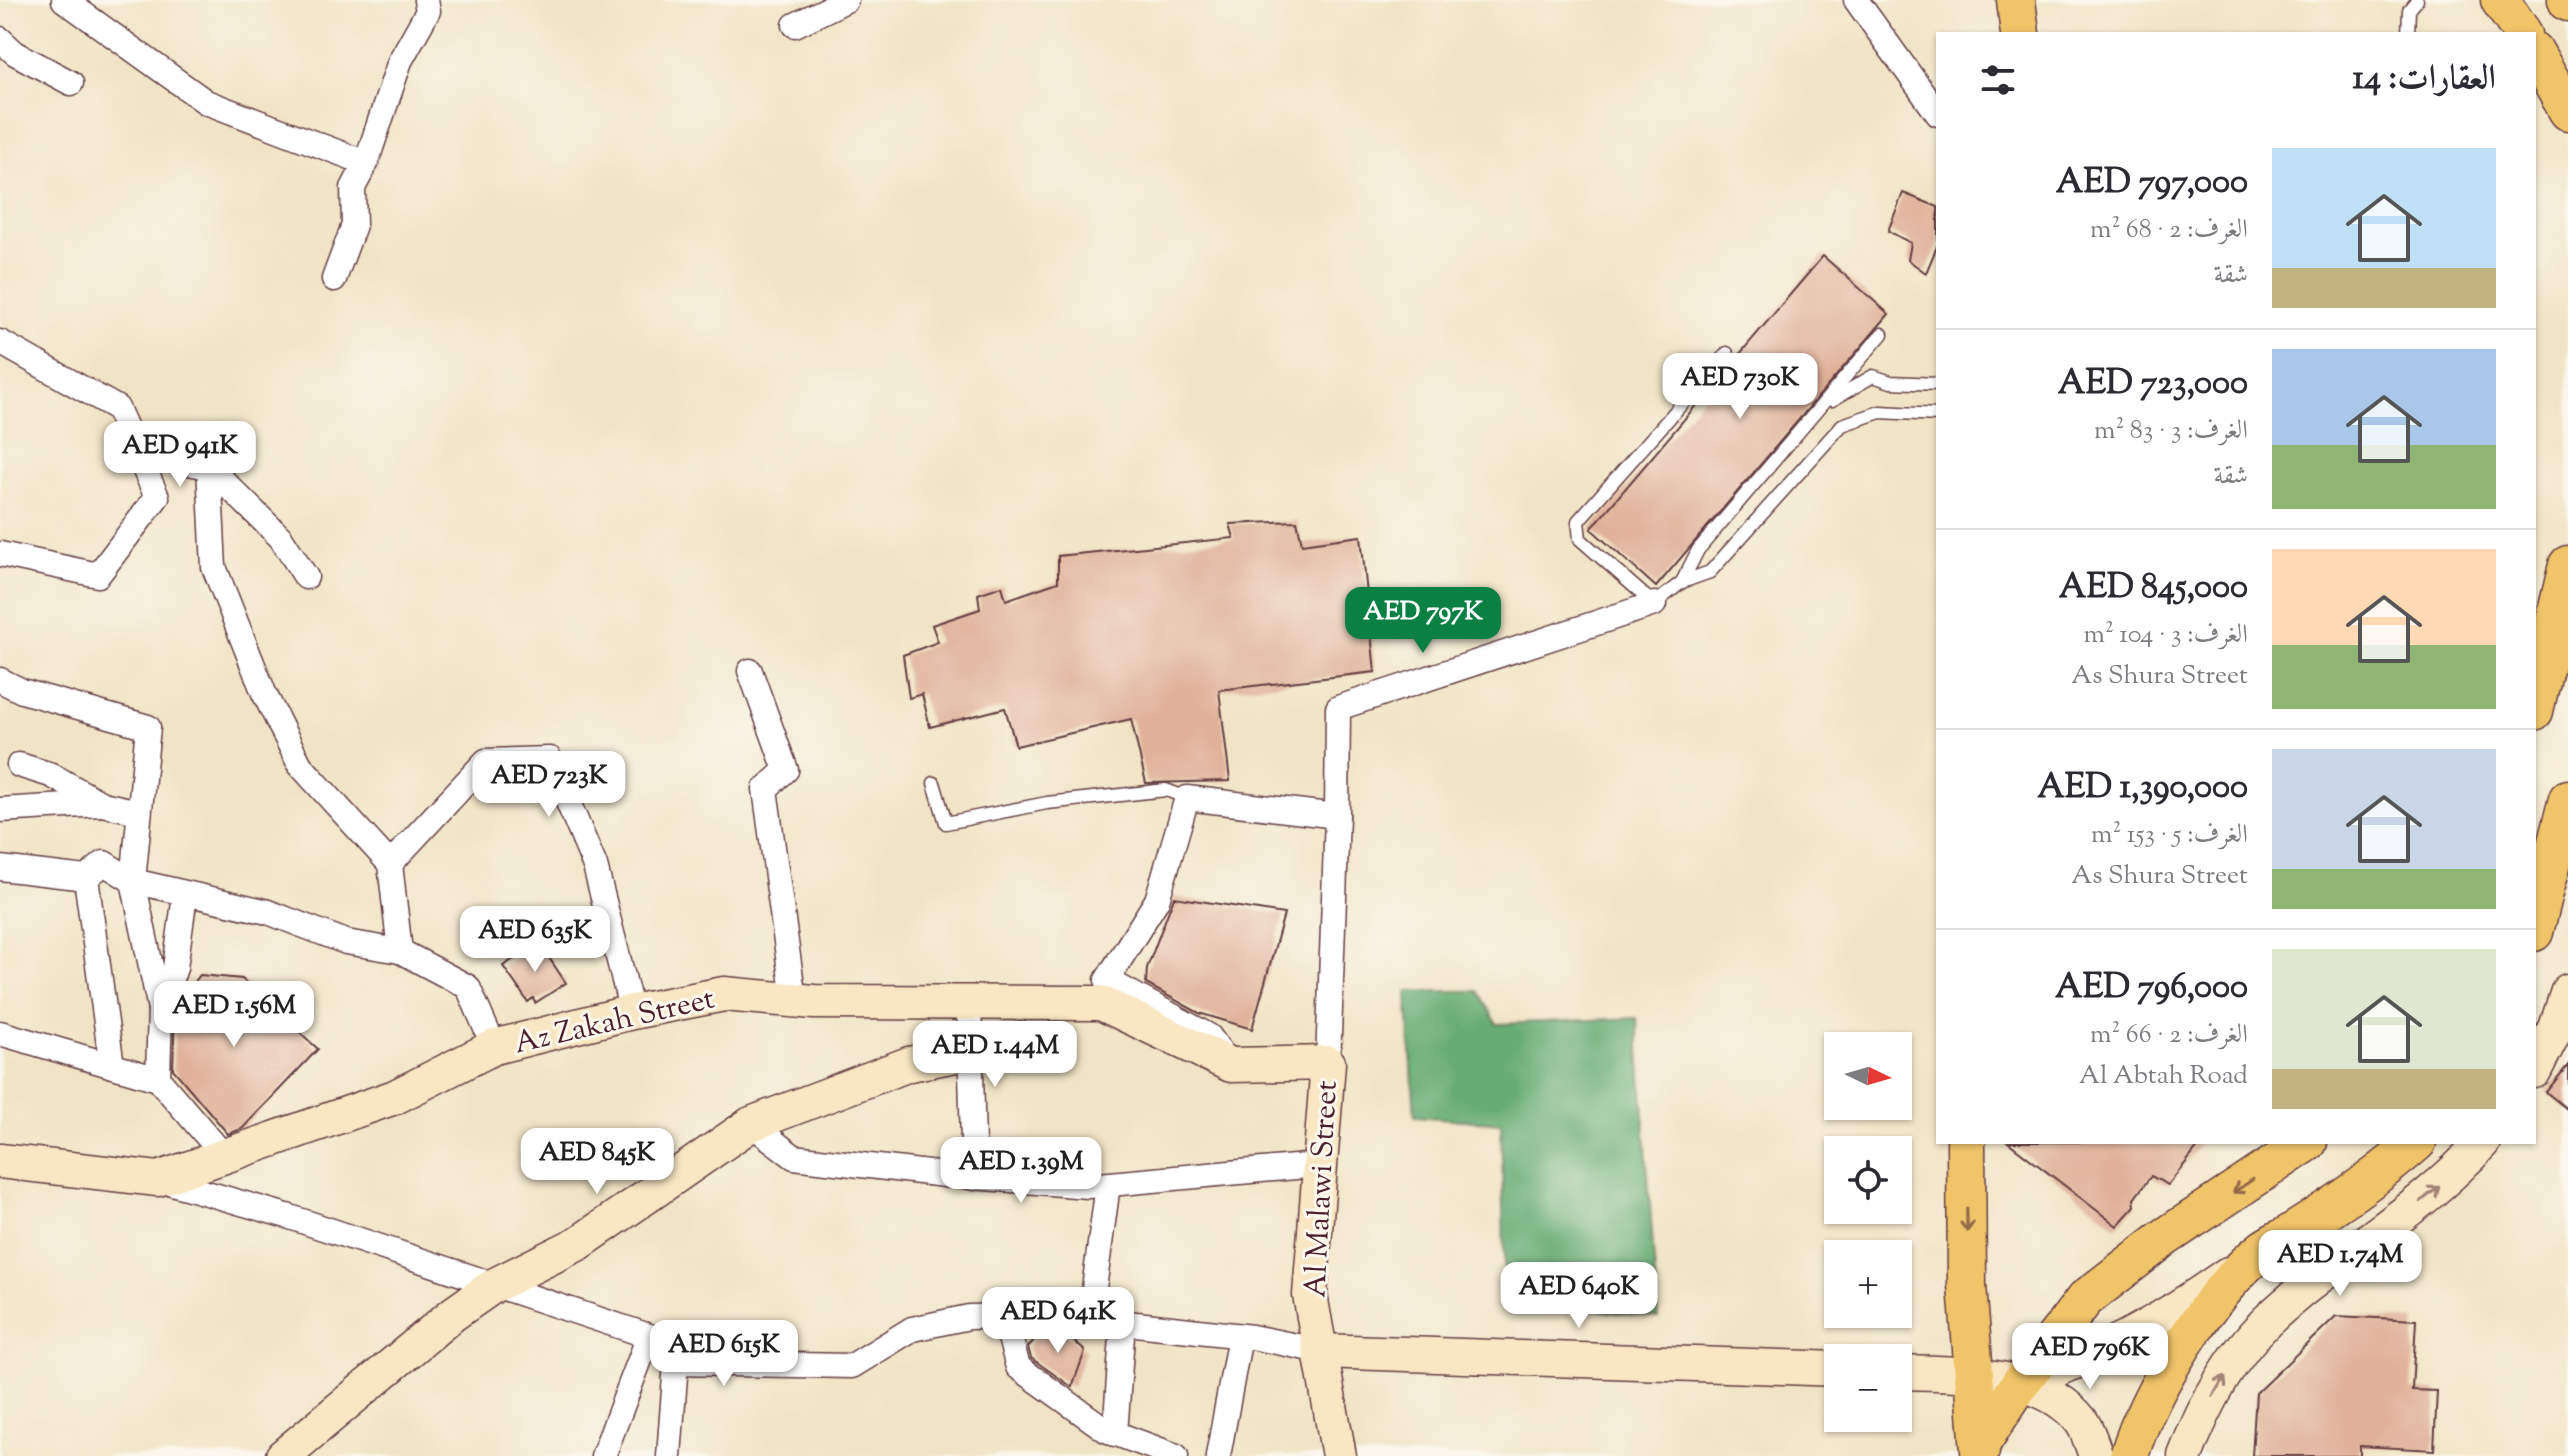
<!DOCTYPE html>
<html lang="ar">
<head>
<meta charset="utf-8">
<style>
  :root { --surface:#fff; --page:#f2f2f3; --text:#2b2b33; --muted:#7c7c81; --line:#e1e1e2; --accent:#0b8043 }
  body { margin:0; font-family:"Sorts Mill Goudy",Amiri,serif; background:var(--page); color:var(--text); direction:rtl; height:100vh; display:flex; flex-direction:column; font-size:30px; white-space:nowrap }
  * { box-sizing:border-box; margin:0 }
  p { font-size:26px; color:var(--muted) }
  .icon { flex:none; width:44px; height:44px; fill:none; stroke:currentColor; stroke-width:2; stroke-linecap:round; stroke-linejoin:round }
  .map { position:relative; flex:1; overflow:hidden; direction:ltr }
  .details { position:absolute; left:1936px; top:32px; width:600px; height:1112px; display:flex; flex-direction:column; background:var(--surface); border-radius:0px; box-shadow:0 2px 6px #0004; direction:rtl }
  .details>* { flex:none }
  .needle { width:52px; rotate:95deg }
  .buttons { position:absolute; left:1824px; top:1032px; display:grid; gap:16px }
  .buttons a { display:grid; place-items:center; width:88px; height:88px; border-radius:0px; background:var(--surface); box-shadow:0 2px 6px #0004; font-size:40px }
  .price { position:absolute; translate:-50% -68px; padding:0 18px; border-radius:16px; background:#fff; color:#222; font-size:26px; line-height:52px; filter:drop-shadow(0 2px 4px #0008) }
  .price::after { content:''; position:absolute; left:50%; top:48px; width:24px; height:18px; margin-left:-12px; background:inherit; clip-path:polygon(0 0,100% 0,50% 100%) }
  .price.on { background:var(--accent); color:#fff }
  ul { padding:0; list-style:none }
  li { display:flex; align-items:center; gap:24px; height:200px; padding:0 40px }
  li+li { border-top:2px solid var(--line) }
  li span { display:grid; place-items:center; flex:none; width:224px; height:160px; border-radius:0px; color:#555 }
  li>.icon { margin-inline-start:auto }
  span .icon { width:96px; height:96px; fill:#fffc; stroke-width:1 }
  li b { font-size:34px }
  h2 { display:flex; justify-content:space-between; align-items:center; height:96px; padding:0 40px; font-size:34px }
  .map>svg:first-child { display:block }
  .forest { fill:#66ac73; stroke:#58664f; stroke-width:2 }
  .building { fill:#e0b199 }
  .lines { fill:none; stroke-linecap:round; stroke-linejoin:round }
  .lane-casing { stroke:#633c42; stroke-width:15 }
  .street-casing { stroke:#633c42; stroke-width:27 }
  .secondary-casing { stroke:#633c42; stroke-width:37 }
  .primary-casing { stroke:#633c42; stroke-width:41 }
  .lane { stroke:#fff; stroke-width:12 }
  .street { stroke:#fff; stroke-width:24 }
  .secondary { stroke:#f9e7c3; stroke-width:34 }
  .primary { stroke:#f0c469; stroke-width:38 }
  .oneway { stroke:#956947 }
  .oneway2 { stroke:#a28377 }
  .labels { text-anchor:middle; stroke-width:6; stroke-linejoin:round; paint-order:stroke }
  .street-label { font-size:30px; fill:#4a1f2b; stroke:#fbf7ec }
</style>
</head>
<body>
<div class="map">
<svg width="2568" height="1456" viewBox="0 0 2568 1456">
  <rect width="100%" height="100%" fill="#fbf7ec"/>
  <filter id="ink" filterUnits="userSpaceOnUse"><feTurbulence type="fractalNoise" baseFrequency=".0125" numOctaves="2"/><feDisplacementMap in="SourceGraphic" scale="16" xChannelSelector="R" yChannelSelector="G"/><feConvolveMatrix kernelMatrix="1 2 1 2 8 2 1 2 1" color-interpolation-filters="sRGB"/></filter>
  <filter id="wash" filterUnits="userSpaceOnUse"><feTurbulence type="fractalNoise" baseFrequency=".006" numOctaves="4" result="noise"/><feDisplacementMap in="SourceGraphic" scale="32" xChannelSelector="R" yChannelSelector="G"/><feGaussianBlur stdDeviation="1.8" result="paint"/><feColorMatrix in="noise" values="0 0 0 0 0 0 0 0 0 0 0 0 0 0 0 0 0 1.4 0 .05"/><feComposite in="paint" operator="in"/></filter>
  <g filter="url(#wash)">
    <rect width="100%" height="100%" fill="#f1e3c5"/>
    <!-- forest -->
    <path class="forest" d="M1407 991H1478L1497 1024 1637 1018 1658 1318 1505 1298 1501 1123 1415 1116Z"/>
    <g id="blocks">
      <!-- building -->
      <g class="building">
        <path d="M1903 193 1938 207V244L1926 273 1908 260 1911 243 1888 231Z"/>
        <path d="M1823 256 1889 314 1656 587 1591 529Z"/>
        <path d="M1297 521 1302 544 1361 536 1375 672 1219 690 1230 781 1146 783 1131 719 1016 746 1005 708 930 727 922 694 909 698 903 655 938 642 932 625 980 609 978 594 1002 586 1006 600 1058 582V556L1234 538 1230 524Z"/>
        <path d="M1174 897 1284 914 1252 1029 1199 1013 1146 984 1147 968Z"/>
        <path d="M539 943 566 983 535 1003 533 998 528 1002 503 966Z"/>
        <path d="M200 975 242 979 318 1049 242 1129 228 1134 173 1069 175 1012 179 1001Z"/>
        <path d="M2568 1065V1110L2546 1092Z"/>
        <path d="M2008 1142H2202L2168 1185 2151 1176 2134 1199 2135 1206 2117 1226Z"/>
        <path d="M2336 1316 2416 1320 2412 1390 2437 1391 2434 1450 2360 1446V1456H2252L2256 1393Z"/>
        <path d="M1043 1330 1062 1331 1085 1351 1072 1387 1031 1358 1028 1347Z"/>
      </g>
    </g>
  </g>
  <g filter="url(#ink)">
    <use href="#blocks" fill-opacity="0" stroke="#633c42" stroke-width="2"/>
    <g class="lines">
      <!-- lane casing -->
      <g class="lane-casing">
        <g id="lane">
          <path d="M2408 34 2409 10 2417 0"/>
          <path d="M1727 353 1578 521 1580 539 1654 604 1682 582 1698 550 1882 334"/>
          <path d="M1832 400 1873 376 1891 382 1938 384"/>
          <path d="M1682 582 1710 572 1842 425 1880 412 1938 415"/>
          <path d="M934 783 946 823 1047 803 1166 790 1187 798"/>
        </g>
      </g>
      <!-- street casing -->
      <g class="street-casing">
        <g id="street">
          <path d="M64 0 206 102 366 163"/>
          <path d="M1856 0 1938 114"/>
          <path d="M795 25 846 0"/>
          <path d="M0 39 15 53 71 83"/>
          <path d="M334 279 354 225 353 188 366 163 400 61 428 11 426 0"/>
          <path d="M0 342 117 408 157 497 98 575 0 554"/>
          <path d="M137 453 209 467 281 538 306 577"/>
          <path d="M209 467 214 567 264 693 300 765 390 864 400 951 468 987 494 1047"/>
          <path d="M750 671 786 770 765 789 794 1000"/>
          <path d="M0 680 22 691 148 727 133 881 160 1009"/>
          <path d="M19 765 51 775 102 804 139 812"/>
          <path d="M0 810 101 804"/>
          <path d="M1337 816 1338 708 1654 604"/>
          <path d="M390 864 486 761 550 759 595 866 632 1012"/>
          <path d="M0 868 86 878 104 863 133 881 268 912 346 942 400 951"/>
          <path d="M86 878 112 1066"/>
          <path d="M969 1001 974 1178"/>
          <path d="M0 1033 158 1079 225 1157"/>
          <path d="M1222 1054 1209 1036 1107 980 1157 900 1187 798 1337 816 1328 1063"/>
          <path d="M158 1079 160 1009 175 968 185 895"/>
          <path d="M751 1124 794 1157 945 1175 1088 1186 1317 1165"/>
          <path d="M158 1179 287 1216 649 1336 676 1363 852 1366 912 1329 969 1317 1056 1315 1252 1337 1321 1351"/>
          <path d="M1004 1316 1018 1367 1106 1430 1176 1456"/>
          <path d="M1090 1318 1108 1185"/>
          <path d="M1115 1434 1123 1322"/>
          <path d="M603 1456 649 1336"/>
          <path d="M669 1456 676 1363"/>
          <path d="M1218 1456 1240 1336"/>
        </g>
      </g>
      <!-- secondary casing -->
      <g class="secondary-casing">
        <g id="secondary">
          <path d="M2534 1071 2556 1028 2568 991"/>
          <path d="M0 1161 158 1179 395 1097 494 1047 632 1012 724 994 814 1002 1101 1003 1231 1065 1328 1063 1310 1295 1339 1456"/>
          <path d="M1321 1351 1838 1369"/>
          <path d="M1898 1372C1956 1374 2041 1370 2081 1421 2088 1430 2092 1445 2096 1456"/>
          <path d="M2021 1382C2099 1357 2161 1321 2228 1274"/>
          <path d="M283 1456 453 1314 493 1286 579 1243 751 1124 909 1064 971 1052"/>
          <path d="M2185 1456C2203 1409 2230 1357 2267 1321 2335 1256 2420 1213 2483 1142"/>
        </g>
      </g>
      <!-- primary casing -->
      <g class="primary-casing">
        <g id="primary">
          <path d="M2016 0 2020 34"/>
          <path d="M2500 0 2523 34"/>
          <path d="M2567 0 2568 2"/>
          <path d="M2534 51 2568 111"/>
          <path d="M2534 711 2568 565"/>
          <path d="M2534 932 2568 799"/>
          <path d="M1966 1142 1967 1285 1980 1451"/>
          <path d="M1980 1445 2021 1382 2085 1299 2164 1238 2308 1142"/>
          <path d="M2129 1456C2148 1392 2209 1293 2261 1251 2270 1243 2283 1239 2293 1232 2336 1205 2380 1175 2417 1142"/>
        </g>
      </g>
      <!-- lane -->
      <use href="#lane" class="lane"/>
      <!-- street -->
      <use href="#street" class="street"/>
      <!-- secondary -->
      <use href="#secondary" class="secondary"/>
      <!-- primary -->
      <use href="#primary" class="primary"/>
    </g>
    <!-- one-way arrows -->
    <defs><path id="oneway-shaft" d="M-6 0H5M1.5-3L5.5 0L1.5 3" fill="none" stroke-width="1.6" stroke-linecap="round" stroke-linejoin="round" transform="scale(2)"/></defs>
    <g class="oneway">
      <use href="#oneway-shaft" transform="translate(2243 1186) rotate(146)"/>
      <use href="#oneway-shaft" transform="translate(1967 1220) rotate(89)"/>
    </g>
    <g class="oneway2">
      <use href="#oneway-shaft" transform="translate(2430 1194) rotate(-38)"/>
      <use href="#oneway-shaft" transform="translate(2219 1386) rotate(-59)"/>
    </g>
  </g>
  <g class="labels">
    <!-- street labels -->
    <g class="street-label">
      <text transform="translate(614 1020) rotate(-13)" y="10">Az Zakah Street</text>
      <text transform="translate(1320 1189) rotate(-87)" y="10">Al Malawi Street</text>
    </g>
  </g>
</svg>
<div class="buttons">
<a><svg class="needle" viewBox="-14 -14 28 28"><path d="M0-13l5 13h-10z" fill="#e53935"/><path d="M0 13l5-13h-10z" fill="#7c7c81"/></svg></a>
<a><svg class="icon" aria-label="locate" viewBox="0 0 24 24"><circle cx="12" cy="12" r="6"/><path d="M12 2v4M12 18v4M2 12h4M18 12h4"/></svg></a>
<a>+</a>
<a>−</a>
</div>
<b class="price" style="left:1740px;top:421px">AED 730K</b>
<b class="price" style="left:180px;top:489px">AED 941K</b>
<b class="price on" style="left:1423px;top:655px">AED 797K</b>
<b class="price" style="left:549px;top:819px">AED 723K</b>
<b class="price" style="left:535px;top:974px">AED 635K</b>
<b class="price" style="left:234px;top:1049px">AED 1.56M</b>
<b class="price" style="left:995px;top:1089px">AED 1.44M</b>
<b class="price" style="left:597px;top:1196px">AED 845K</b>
<b class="price" style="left:1021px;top:1205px">AED 1.39M</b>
<b class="price" style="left:2340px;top:1298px">AED 1.74M</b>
<b class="price" style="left:1579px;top:1330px">AED 640K</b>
<b class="price" style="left:1058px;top:1355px">AED 641K</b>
<b class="price" style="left:724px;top:1388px">AED 615K</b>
<b class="price" style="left:2090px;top:1391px">AED 796K</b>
<section class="details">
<h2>العقارات: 14<svg class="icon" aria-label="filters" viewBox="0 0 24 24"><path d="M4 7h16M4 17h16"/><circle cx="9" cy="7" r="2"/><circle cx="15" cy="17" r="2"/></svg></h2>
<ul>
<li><span style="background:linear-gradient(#bfe0f5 75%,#c2b280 0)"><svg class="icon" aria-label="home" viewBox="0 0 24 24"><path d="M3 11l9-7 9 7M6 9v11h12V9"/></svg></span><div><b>AED 797,000</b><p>الغرف: 2 · 68 m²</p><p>شقة</p></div></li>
<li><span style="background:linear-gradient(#a9c7e8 60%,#8fb573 0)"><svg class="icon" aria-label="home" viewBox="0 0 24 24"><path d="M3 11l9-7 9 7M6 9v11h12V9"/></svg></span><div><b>AED 723,000</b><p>الغرف: 3 · 83 m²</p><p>شقة</p></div></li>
<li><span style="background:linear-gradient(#ffd9b3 60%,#8fb573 0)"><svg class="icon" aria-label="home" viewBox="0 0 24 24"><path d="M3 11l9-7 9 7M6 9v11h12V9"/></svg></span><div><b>AED 845,000</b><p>الغرف: 3 · 104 m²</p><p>As Shura Street</p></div></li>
<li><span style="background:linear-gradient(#c9d6e8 75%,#8fb573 0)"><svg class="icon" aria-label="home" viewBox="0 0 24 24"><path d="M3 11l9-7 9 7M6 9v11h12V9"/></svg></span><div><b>AED 1,390,000</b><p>الغرف: 5 · 153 m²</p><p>As Shura Street</p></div></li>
<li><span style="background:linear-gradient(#dfe7d0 75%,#c2b280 0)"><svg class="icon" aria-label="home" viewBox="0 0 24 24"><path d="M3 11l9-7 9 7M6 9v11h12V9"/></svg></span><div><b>AED 796,000</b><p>الغرف: 2 · 66 m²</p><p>Al Abtah Road</p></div></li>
</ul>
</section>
</div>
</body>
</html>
